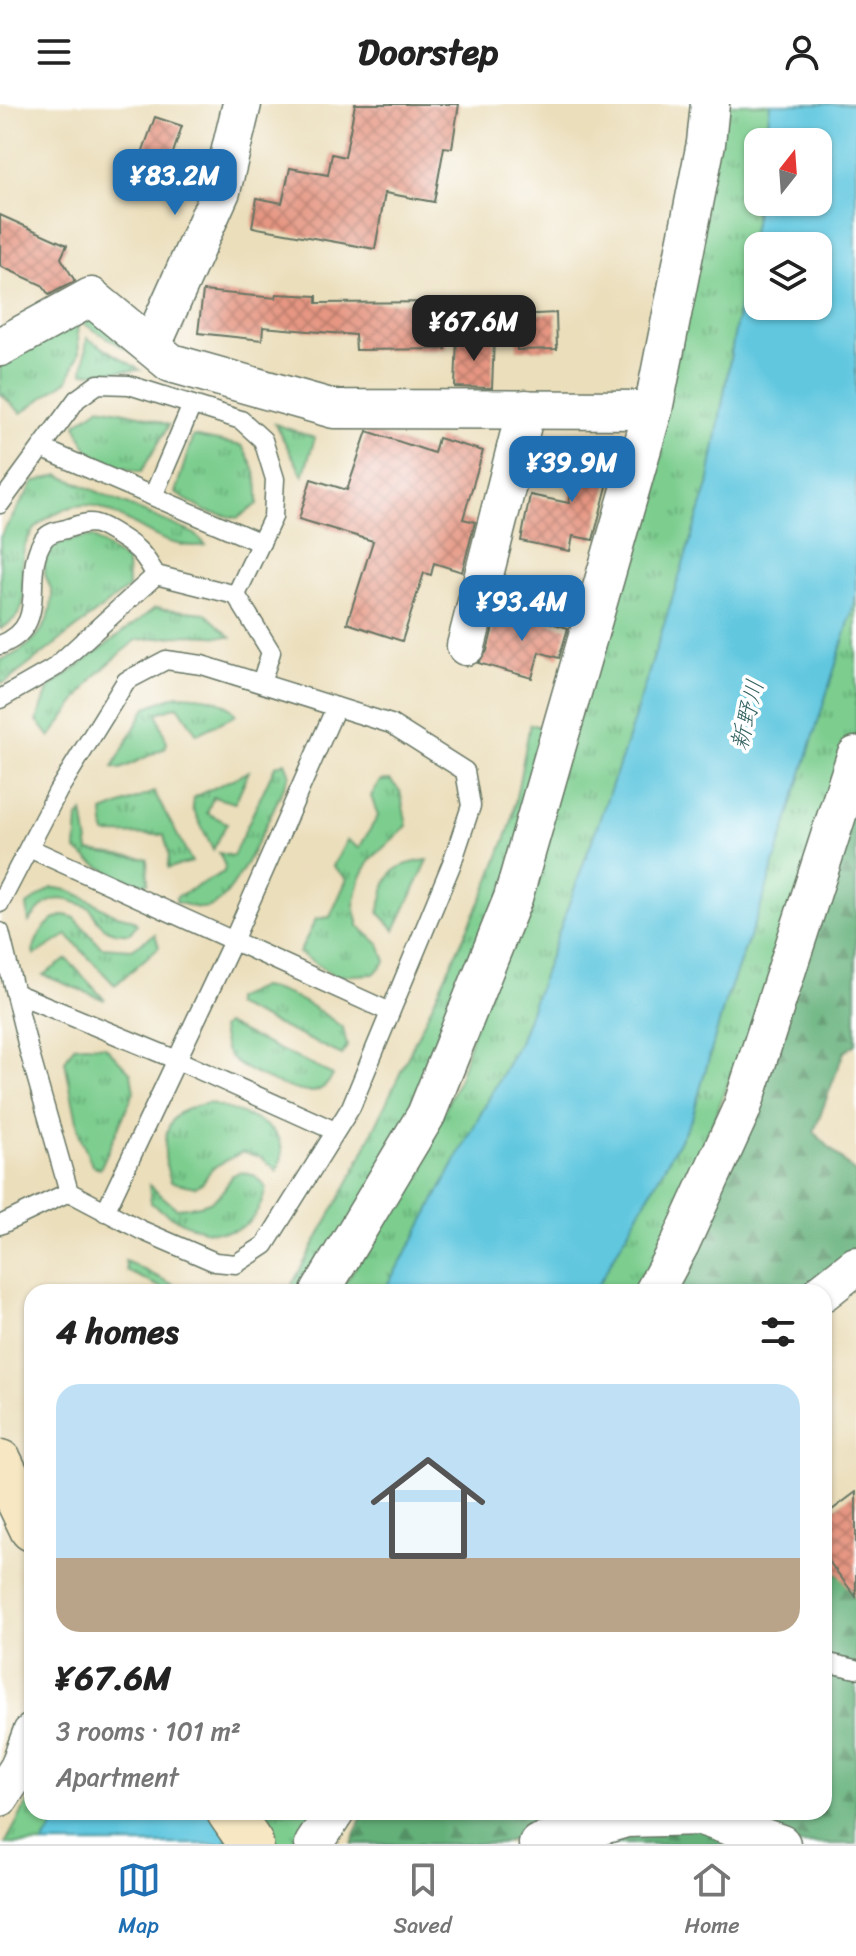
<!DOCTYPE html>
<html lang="en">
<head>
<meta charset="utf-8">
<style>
  :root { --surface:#fff; --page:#f2f2f2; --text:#222; --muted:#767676; --line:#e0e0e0; --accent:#1f6fb2 }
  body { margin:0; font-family:Sriracha,"Klee One",sans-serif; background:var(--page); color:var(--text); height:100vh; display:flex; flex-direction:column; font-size:30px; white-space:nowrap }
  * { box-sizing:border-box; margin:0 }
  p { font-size:26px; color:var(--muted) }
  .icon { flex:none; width:44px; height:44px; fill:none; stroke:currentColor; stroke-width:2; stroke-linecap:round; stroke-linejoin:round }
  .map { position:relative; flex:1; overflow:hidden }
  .panel { position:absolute; left:24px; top:1180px; width:808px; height:536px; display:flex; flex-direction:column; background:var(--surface); border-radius:24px; box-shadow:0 2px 6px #0004 }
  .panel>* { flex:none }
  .needle { width:52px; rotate:17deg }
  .fabs { position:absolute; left:744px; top:24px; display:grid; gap:16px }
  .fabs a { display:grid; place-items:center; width:88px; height:88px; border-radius:16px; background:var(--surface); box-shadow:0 2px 6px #0004; font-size:40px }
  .price { position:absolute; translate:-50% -68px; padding:0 18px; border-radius:16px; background:var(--accent); color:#fff; font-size:26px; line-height:52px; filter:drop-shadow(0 2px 4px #0008) }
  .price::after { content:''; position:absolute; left:50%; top:48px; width:24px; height:18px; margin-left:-12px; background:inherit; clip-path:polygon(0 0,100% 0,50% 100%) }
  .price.current { background:#222; color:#fff }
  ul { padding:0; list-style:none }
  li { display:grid; align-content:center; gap:16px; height:424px; padding:0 32px }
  li span { display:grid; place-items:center; height:248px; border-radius:24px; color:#555 }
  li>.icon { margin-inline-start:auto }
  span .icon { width:144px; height:144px; fill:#fffc; stroke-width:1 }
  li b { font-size:34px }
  h2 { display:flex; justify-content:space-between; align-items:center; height:96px; padding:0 32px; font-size:34px }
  header { display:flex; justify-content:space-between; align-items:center; height:104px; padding:0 32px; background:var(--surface); font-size:36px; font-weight:700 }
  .tab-bar { display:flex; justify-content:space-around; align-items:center; height:112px; border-top:2px solid var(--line); background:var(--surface); font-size:22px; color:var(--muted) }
  .tab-bar a { display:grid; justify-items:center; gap:4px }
  .tab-bar .current { color:var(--accent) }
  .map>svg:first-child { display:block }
  .grass { fill:url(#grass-tufts); stroke:#4d8561; stroke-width:2; fill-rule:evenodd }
  .forest { fill:url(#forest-firs); stroke:#427656; stroke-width:2 }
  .water { fill:#61c7df; stroke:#40828a; stroke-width:2; fill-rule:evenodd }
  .building { fill:url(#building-cross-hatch) }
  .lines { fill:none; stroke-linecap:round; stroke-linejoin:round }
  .service-casing { stroke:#667563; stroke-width:21 }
  .minor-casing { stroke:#667563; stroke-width:41 }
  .secondary-casing { stroke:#667563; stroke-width:47 }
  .service { stroke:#fff; stroke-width:18 }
  .minor { stroke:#fff; stroke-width:38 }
  .secondary { stroke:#f7e8c3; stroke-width:44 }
  .labels { text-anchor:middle; stroke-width:7; stroke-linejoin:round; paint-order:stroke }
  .water-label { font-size:24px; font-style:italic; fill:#30605f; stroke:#fff }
</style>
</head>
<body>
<header><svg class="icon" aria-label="menu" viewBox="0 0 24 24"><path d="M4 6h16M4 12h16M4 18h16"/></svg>Doorstep<svg class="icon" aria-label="person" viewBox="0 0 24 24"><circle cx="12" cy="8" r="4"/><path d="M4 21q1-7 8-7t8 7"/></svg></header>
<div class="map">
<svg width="856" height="1740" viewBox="0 0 856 1740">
  <defs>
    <pattern id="grass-tufts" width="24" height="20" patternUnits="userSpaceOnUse" patternTransform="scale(2)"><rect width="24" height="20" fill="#7bcd8e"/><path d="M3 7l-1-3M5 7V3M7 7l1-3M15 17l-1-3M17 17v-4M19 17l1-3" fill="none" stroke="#64a875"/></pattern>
    <pattern id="forest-firs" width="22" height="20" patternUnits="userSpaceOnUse" patternTransform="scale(2)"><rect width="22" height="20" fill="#64b079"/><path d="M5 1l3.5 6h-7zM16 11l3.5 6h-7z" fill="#529064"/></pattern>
    <pattern id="building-cross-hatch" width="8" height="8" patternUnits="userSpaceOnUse" patternTransform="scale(2)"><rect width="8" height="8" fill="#e69682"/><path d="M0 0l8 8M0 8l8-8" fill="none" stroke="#ba7c6b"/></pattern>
  </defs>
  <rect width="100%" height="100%" fill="#fff"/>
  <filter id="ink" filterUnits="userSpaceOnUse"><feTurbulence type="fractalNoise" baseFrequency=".0125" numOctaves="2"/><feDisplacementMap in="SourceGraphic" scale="16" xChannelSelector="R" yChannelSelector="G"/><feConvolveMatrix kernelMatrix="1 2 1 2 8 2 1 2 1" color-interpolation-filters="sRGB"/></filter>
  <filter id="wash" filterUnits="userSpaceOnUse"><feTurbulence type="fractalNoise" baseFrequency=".006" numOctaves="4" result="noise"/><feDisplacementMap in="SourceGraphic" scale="32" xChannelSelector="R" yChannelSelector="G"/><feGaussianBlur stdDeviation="1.8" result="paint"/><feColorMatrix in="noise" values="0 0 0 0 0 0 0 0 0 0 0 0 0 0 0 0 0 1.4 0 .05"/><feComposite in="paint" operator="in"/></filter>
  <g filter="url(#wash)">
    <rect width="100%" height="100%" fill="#ebdebb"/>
    <!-- grass -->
    <g class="grass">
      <path d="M709 0H856V636L843 692 664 1140 640 1188H339L411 1077 458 977 560 640ZM758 38H818V98H758ZM758 142H818V202H758Z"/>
      <path d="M99 200 157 263 77 216 79 249 68 276 21 309 0 289V261Z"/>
      <path d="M87 234 140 266 83 269Z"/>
      <path d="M100 303 140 311 169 321 141 368C104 358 89 360 76 320Z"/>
      <path d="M275 320 315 334 303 372Z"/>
      <path d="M193 332 242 342C255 362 259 376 258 400L238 414 207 408 175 389Z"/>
      <path d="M59 371 195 430 206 441C162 448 135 415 98 403 73 395 36 415 26 439 12 475 43 502 0 525V433L34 378Z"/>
      <path d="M93 433 127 458 128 484 6 578 0 579V556C28 548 52 523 52 492 53 484 46 477 45 469 41 439 71 434 93 433Z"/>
      <path d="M155 504 205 509 231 533 188 531 136 536 95 572 50 633 37 616 49 584Z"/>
      <path d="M178 591C199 592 224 592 236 611L197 630 178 602 157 609 167 639 165 644 121 665 113 663 146 603Z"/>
      <path d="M530 620 554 627 533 712 415 1003 313 1188H288L354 1068 488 781 511 720Z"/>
      <path d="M285 658 290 670C276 697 237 793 212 802 199 807 189 801 176 798V793L224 768 225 762 219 749 233 752 275 662Z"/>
      <path d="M249 667 235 699 213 693 207 709 227 719 213 746 193 705V694Z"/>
      <path d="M390 676 400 687 407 722 370 756 360 775 354 801 359 822 379 840 386 857 374 870 335 872 299 849 316 815 330 813 347 775 333 762 347 736 359 744 378 712 371 692 380 677Z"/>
      <path d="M154 688 192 758 168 764 169 750 164 731 105 730 103 708Z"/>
      <path d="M83 708 89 747 147 755 148 779C131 783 89 758 76 746L78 714Z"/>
      <path d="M428 756 395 826 379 809C387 771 386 762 428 756Z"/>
      <path d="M52 784C76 784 93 800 114 810 123 814 130 811 137 820L130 829C109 831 99 822 90 804 60 791 49 790 29 818L27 801Z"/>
      <path d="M65 811 75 814 101 843 132 845 155 830 159 843 115 881 67 831 35 851 33 848C37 830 47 816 65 811Z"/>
      <path d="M67 855 105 896 43 871Z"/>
      <path d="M261 883C290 887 320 906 343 924L347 942 342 951 234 901V895Z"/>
      <path d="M225 920 333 971C329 980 320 988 310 988 293 988 241 966 230 953 224 945 222 934 221 924Z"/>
      <path d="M84 941 105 942 131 969 134 988 100 1065 92 1061 80 1033 65 957 74 942Z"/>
      <path d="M208 999C240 1009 299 1021 277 1067L261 1053 242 1048 212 1064 203 1078 195 1083 171 1078C163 1057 159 1020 183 1007 190 1003 200 1001 208 999Z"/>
      <path d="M241 1068 255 1072 266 1083C251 1152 192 1129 151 1099L149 1081 176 1104C205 1102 219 1100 232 1071Z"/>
      <path d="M125 1157 132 1160 188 1188H170L127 1167Z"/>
      <path d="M32 1690V1708H322L301 1740H5Z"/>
    </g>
    <!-- forest -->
    <g class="forest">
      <path d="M856 628V940L844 948 814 1028 856 1070V1144L808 1188H657L829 735Z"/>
      <path d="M824 1465 856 1478V1740H572L737 1708H824Z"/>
      <path d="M363 1708H592L500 1740H352Z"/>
    </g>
    <!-- water -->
    <g class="water">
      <path d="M770 0H856V490L852 508 762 799 725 898 692 1014 594 1188H383L414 1135 519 938 622 653 708 381 758 95V98H818V38H766ZM758 142H818V202H758Z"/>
      <path d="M62 1708H244L224 1740H43Z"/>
    </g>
    <g id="blocks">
      <!-- building -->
      <g class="building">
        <path d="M355 0H459L452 44 444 43 434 98 385 89 375 145 252 123 257 94 282 99 290 64 328 71 332 50 345 53Z"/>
        <path d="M155 13 182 22 169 61 141 52Z"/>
        <path d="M0 111 67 141 61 154 75 177 49 191 42 181 0 162Z"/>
        <path d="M203 187 276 194V190L317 192V199L446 198V245L356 246 355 231 263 223 262 236 198 229Z"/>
        <path d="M556 209 557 245 517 246 516 211Z"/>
        <path d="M457 233 494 235 492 284 455 283Z"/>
        <path d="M367 327 434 349 438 334 483 347 463 415 475 418 462 468 434 459 431 471 424 469 402 537 347 519 373 437 299 415 311 375 347 386Z"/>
        <path d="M581 341 616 348 593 436 573 432 570 447 521 437 530 391 569 399Z"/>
        <path d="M498 504 568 524 559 554 539 548 532 574 478 559 487 547Z"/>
        <path d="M856 1388V1493L824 1451V1412Z"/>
      </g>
    </g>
  </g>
  <g filter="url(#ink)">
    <use href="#blocks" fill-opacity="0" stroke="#667563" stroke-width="2"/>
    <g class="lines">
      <!-- service casing -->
      <g class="service-casing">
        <g id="service">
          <path d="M41 344 261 439"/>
          <path d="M153 392 192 301"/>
          <path d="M0 400 77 295 98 280 129 281 241 316 263 336 275 375 273 413 236 491 271 548 261 579"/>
          <path d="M0 541C53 521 19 471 44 435 49 428 58 427 66 425 75 422 86 417 96 420 104 422 131 439 138 446 145 452 151 463 156 471L236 491"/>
          <path d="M0 595 54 564 156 471"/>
          <path d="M29 744 390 908"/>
          <path d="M0 799 58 687 126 577 166 556 202 561 391 620 465 667 471 702 452 759 351 1003 265 1141 236 1160 215 1158 141 1126 69 1088 29 947 0 828"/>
          <path d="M15 889 177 956 335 1027"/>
          <path d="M105 1108 233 837 336 603"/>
          <path d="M0 1121 69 1088"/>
          <path d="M824 1558 856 1565"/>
        </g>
      </g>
      <!-- minor casing -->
      <g class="minor-casing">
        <g id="minor">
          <path d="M152 241 221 87 242 0"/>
          <path d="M0 243 91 193 171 259 334 305 653 306"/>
          <path d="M466 542 526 305"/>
          <path d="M320 1188 426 1011 513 794 653 306 706 39 710 0"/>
          <path d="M654 1188 680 1140 742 1004 856 652"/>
          <path d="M823 1188 856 1162"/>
          <path d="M0 1693 19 1664 32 1629"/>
          <path d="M314 1740 335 1708"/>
          <path d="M538 1740 626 1714 701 1712 781 1740"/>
        </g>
      </g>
      <!-- secondary casing -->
      <g class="secondary-casing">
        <g id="secondary">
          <path d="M0 1358 32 1425"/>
          <path d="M229 1708 251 1740"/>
        </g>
      </g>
      <!-- service -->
      <use href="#service" class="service"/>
      <!-- minor -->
      <use href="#minor" class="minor"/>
      <!-- secondary -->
      <use href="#secondary" class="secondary"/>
    </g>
  </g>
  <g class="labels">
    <!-- water labels -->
    <g class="water-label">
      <text transform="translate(747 611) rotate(-76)" y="8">新野川</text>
    </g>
  </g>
</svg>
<div class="fabs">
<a><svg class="needle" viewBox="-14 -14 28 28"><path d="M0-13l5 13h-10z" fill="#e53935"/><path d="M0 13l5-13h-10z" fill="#767676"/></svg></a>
<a><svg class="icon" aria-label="layers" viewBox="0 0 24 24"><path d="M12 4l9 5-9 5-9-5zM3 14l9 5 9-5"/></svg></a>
</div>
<b class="price" style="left:175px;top:113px">¥83.2M</b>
<b class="price current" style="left:474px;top:259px">¥67.6M</b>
<b class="price" style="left:572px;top:400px">¥39.9M</b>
<b class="price" style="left:522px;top:539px">¥93.4M</b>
<section class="panel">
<h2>4 homes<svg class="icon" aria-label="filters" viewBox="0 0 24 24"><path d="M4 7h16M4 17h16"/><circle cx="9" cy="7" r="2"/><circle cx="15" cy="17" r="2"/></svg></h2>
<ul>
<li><span style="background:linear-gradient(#bfe0f5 70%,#b9a48a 0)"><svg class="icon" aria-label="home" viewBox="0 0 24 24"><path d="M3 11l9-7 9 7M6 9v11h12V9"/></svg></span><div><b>¥67.6M</b><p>3 rooms · 101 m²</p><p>Apartment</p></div></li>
</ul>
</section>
</div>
<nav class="tab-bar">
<a class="current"><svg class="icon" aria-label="map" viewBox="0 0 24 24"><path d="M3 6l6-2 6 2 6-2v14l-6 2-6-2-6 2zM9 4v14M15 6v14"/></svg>Map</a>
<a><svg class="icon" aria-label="saved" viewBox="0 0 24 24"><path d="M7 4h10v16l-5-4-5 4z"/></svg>Saved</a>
<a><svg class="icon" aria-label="home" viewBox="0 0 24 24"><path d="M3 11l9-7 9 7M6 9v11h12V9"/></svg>Home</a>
</nav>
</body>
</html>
